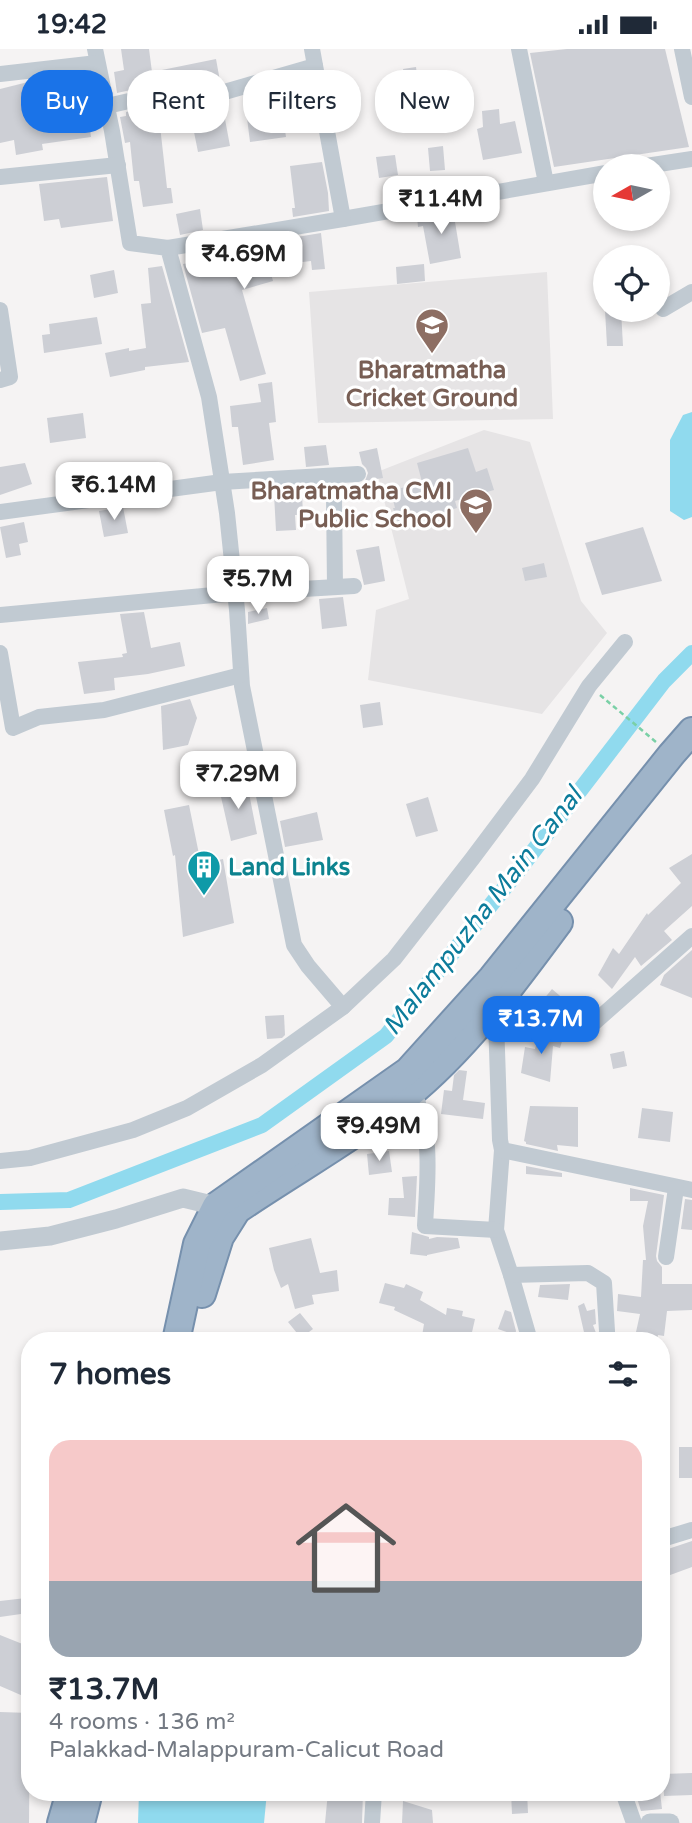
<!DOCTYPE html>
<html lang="en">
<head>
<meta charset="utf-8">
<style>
  :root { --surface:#fff; --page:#f6f6f7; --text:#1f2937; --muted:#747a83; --line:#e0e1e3; --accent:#1a73e8 }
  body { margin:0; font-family:"Varela Round",sans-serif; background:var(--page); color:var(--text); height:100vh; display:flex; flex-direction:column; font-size:26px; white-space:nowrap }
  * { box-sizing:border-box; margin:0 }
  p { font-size:23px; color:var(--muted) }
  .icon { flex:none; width:38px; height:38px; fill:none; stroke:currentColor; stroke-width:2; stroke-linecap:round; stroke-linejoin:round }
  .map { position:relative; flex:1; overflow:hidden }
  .side { position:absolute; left:21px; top:1283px; width:649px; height:469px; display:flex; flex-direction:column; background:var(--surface); border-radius:28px; box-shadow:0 4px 10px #0003 }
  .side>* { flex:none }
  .hud { position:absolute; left:21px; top:21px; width:651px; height:63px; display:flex; gap:14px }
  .needle { width:46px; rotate:261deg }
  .controls { position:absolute; left:593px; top:105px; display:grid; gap:14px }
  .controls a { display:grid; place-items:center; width:77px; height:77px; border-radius:50%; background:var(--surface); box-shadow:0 4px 10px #0003; font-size:35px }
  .price { position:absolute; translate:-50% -60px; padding:0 16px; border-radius:14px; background:#fff; color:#222; font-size:23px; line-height:46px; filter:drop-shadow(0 2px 4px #0008) }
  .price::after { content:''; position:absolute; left:50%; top:42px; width:21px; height:16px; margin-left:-10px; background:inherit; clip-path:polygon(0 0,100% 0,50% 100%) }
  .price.active { background:var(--accent); color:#fff }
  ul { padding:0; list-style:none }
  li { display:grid; align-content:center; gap:14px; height:371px; padding:0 28px }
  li+li { border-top:2px solid var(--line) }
  li span { display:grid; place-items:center; height:217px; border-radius:21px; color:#555 }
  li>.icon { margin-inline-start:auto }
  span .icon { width:126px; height:126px; fill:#fffc; stroke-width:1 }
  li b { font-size:30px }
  h2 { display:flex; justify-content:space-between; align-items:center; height:84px; padding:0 28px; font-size:30px }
  .tag { padding:0 24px; border-radius:28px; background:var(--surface); box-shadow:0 4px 10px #0003; font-size:24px; line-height:63px }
  .tag.active { background:var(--accent); color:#fff }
  .status { display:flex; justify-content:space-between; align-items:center; height:49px; padding:0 35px; background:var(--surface); direction:ltr }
  .status svg { height:19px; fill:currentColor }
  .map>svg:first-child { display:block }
  .education { fill:#e6e4e5 }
  .water { fill:#90daee }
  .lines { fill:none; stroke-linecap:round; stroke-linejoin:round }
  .canal { stroke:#90daee; stroke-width:16 }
  .building { fill:#cdcfd5 }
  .trunk-casing { stroke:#7690ad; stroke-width:30 }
  .path { stroke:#7ad0a6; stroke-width:2.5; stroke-dasharray:5 3.5; stroke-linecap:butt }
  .minor { stroke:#c1cad2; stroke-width:16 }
  .tertiary { stroke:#c1cad2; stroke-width:19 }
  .trunk { stroke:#9fb4c9; stroke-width:26 }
  .labels { text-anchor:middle; stroke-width:6; stroke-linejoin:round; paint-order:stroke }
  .education-label { font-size:24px; font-weight:bold; fill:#785e54; stroke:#fff }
  .culture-label { font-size:24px; font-weight:bold; fill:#0d838f; stroke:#fff; text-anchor:start }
  .water-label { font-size:26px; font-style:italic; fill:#0c7c9b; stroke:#fff }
</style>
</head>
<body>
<div class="status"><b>19:42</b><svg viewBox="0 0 49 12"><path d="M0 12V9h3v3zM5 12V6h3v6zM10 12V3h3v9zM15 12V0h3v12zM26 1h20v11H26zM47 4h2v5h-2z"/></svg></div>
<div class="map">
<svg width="692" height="1774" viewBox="0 0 692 1774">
  <rect width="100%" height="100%" fill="#f5f3f3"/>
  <!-- education -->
  <g class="education">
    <path d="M547 223 553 370 318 374 309 243Z"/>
    <path d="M484 381 530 393 581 552 607 584 542 665 368 631 376 561 409 550 377 423Z"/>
  </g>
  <!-- water -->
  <g class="water">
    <path d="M692 363V468L684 471 670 462V391L683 366Z"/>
    <path d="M139 1743H267L264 1774H138Z"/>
  </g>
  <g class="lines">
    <!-- canal -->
    <path class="canal" d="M0 1153 69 1151 262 1076 386 987 518 822 664 632 692 604"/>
  </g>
  <!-- building -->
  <g class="building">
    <path d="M121 0H149L152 23 216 10 220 32 218 34 175 40 149 37 117 44 114 23 124 21Z"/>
    <path d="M567 0H665L689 98 554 118 530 4Z"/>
    <path d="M416 18 421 55 409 57 403 20Z"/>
    <path d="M62 29 63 33 79 31 82 58H87L91 88 42 95 43 101 16 106 14 91 0 94V40L32 32Z"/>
    <path d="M345 40 351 67 336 71 331 43Z"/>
    <path d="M272 47 273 57 281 56 286 88 250 93 245 53 259 51 258 49Z"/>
    <path d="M222 54 230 97 198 103 192 73 197 72 195 59Z"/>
    <path d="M151 58 158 59 167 139H171L173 154 143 158 139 132H134L130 93 125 94 120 68 126 67V63Z"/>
    <path d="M499 60 500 75 515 72 522 104 483 111 477 80 483 78 482 62Z"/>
    <path d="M443 97 445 121 430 122 428 99Z"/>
    <path d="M395 106 398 126 379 129 376 108Z"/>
    <path d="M322 113 328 144 329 162 293 168 292 159H295L290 117Z"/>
    <path d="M107 128 113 172 61 179 59 170 44 172 39 135Z"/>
    <path d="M200 160 203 181 180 186 176 165Z"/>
    <path d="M453 161 461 209 430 215 423 177 418 178 417 168Z"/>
    <path d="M321 184 325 220 312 221 311 212 269 217 273 232 242 241 266 325 240 332 225 279 202 284 183 215 219 208 218 201Z"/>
    <path d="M424 215 425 232 397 235 396 218Z"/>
    <path d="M162 217 189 313 145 318V321L110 328 105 304 129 299V302L146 299 141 255 151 254 148 219Z"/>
    <path d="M114 221 118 244 94 249 90 226Z"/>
    <path d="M605 261H621L623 297H607Z"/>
    <path d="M97 268 102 295 44 304 42 286 50 285 49 275Z"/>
    <path d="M272 333 276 373 269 374 274 411 243 416 238 378H232L230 357 261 353 258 335Z"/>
    <path d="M83 364 86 389 50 394 47 369Z"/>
    <path d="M326 396 329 416 306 418 304 398Z"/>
    <path d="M377 399 383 429 365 432 368 424 366 419 362 415 359 403Z"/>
    <path d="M468 399 476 423 487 419 494 441 455 452 457 459 432 467 431 464 399 476 393 459H395L391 442 422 433 417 414Z"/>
    <path d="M25 414 32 435 0 446V418Z"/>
    <path d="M302 444 303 466H295L296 481 276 482 274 445Z"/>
    <path d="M123 458 128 484 104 488 99 462Z"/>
    <path d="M24 473 28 493 19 495 21 506 6 509 0 478Z"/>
    <path d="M643 478 662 532 602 546 585 494Z"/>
    <path d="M379 497 385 532 364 536 356 501Z"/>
    <path d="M544 514 547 528 525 532 522 519Z"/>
    <path d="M343 548 347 577 322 580 319 550Z"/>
    <path d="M267 559 269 570 248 575V563Z"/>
    <path d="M144 563 151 599 180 593 185 617 148 625 114 629 115 641 84 645 78 613 123 608 122 605 127 604 120 565Z"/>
    <path d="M190 650 197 669 188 696 163 701 161 657Z"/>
    <path d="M380 653 383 676 363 679 360 656Z"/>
    <path d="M247 734 257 785 231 792 219 739Z"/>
    <path d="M428 748 438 782 416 788 406 755Z"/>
    <path d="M189 756 201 815 223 810 234 874 183 888 175 806 173 807 164 761Z"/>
    <path d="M317 763 323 791 285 798 280 772Z"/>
    <path d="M692 805V857L664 882 672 891 641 917 635 908 612 940 598 926 613 899 619 905 647 864 648 866 681 834 669 819Z"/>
    <path d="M692 901V949L660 936 664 926Z"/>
    <path d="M552 940 566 952 558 962 543 951Z"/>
    <path d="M284 966 285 986 282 989 267 990 265 967Z"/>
    <path d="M541 979 563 989 560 999 553 997 550 1033 521 1024 525 998 535 1000Z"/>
    <path d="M624 1002 627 1017 613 1020 610 1005Z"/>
    <path d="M459 1021 467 1022 463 1051 485 1054 483 1070 441 1065 444 1041 452 1042 454 1026Z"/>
    <path d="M530 1057 578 1058V1098L557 1096 558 1102 526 1095V1093L524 1092Z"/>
    <path d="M642 1059 673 1063 670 1093 638 1089Z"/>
    <path d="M389 1102 392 1123 369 1126 367 1105Z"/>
    <path d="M526 1117 562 1124V1128L526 1125Z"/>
    <path d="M417 1127 415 1168 388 1166 389 1149H404L402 1128Z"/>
    <path d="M630 1139 664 1146 656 1207 657 1212 662 1218V1235H692V1261L667 1262 664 1287 658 1286 657 1292H634L640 1265 617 1262 618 1245 641 1248 643 1211H646L643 1177 648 1152H630Z"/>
    <path d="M685 1150 692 1151V1181L681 1180Z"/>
    <path d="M412 1183 429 1188V1190L437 1188 458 1189 460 1199 427 1206V1207L410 1205Z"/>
    <path d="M311 1189 320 1224 337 1221 339 1242 312 1246 314 1255 295 1260 288 1235 281 1239 274 1221 269 1199Z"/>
    <path d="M385 1234 404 1239 406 1235 423 1243 420 1251 446 1266 447 1259 463 1262 462 1267 475 1270 470 1292H444L422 1287 424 1275 394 1261 395 1258 379 1254Z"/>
    <path d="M570 1235 568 1251 538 1248 540 1236Z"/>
    <path d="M584 1254 587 1262 595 1260 596 1275 593 1276 596 1284V1290L591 1292H586L578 1257Z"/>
    <path d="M505 1261 511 1263 516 1282 515 1286 498 1280Z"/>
    <path d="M300 1264 313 1280 301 1289 288 1273Z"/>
    <rect x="679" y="1398" width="13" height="31"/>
    <path d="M692 1492V1518L662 1529V1502Z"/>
    <path d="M26 1549 28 1564 0 1568V1552Z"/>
    <path d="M0 1586 30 1598V1650L0 1637Z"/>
    <path d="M0 1663 30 1664 29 1774H0Z"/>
    <path d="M692 1724V1746L664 1747 663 1725Z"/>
    <path d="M328 1743H363L362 1774H325Z"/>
    <path d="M511 1743H527L528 1764 512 1765Z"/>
    <path d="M635 1743H660L662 1760 641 1762Z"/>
    <path d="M403 1752 432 1761 433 1774H402Z"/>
  </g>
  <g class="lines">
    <!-- trunk casing -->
    <g class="trunk-casing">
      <g id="trunk">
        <path d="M202 1245 220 1188 237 1161C293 1123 352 1090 405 1049 465 1001 514 934 559 873"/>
        <path d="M176 1292 197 1195 216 1157 408 1022 492 929 671 706 692 682"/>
        <path d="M61 1774 70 1743"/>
        <path d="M81 1774 89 1743"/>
      </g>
    </g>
    <!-- path -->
    <path class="path" d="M600 646 656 693"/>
    <!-- minor -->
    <g class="minor">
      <path d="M95 0 112 82 130 194 168 199 209 348 227 464 237 561 242 637 294 896 308 917 343 958 394 910 472 810 532 730 589 637 625 593"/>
      <path d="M312 0 343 170 606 124"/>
      <path d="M519 0 546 134"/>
      <path d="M682 0 692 48"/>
      <path d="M0 25 97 14"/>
      <path d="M107 57 151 47 175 51 221 44 315 17"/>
      <path d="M646 117 692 110"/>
      <path d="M0 128 118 116"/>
      <path d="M168 199 343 170"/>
      <path d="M663 260 692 243"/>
      <path d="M0 261 10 328 0 331"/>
      <path d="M332 427 334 446 335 538"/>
      <path d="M0 463 222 433 358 425"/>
      <path d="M0 566 235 544 354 537"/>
      <path d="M0 604 13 679 39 668 104 661 241 626"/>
      <path d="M504 947 559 976 580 984 596 972 692 887"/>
      <path d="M492 962 496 971 500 1091 502 1101 496 1181 511 1226 530 1292"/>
      <path d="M412 1042C434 1081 427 1135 425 1177L496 1181"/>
      <path d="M502 1101 692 1141"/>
      <path d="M0 1112 30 1109 133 1081 187 1059 262 1016 343 958"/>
      <path d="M666 1208 676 1139"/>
      <path d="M511 1226 588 1224 604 1234 607 1282 606 1292"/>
      <path d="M662 1490 692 1481"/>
      <path d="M623 1743 634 1774"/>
      <path d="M372 1774 374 1743"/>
    </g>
    <!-- tertiary -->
    <g class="tertiary">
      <path d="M0 1192 50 1187 116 1170 183 1149 216 1157"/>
      <path d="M650 1774H670"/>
    </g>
    <!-- trunk -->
    <use href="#trunk" class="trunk"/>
  </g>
  <!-- icons -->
  <defs>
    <g id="school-pin" transform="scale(1.75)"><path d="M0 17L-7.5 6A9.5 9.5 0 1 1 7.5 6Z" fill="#8d6e63" stroke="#fff"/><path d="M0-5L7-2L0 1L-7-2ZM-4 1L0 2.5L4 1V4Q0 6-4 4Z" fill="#fff"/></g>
    <g id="building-pin" transform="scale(1.75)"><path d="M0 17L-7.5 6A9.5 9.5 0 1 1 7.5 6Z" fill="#0f9aa8" stroke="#fff"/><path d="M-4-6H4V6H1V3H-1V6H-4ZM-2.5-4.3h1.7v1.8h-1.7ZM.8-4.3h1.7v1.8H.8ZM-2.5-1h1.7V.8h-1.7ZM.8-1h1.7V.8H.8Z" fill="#fff"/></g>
  </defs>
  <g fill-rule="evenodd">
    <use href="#school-pin" x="432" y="276"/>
    <use href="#school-pin" x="476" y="456"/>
    <use href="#building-pin" x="204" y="818"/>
  </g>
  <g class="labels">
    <!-- education labels -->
    <g class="education-label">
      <text x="432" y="329">Bharatmatha<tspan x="432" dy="28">Cricket Ground</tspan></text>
      <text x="452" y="450" text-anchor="end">Bharatmatha CMI<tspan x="452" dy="28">Public School</tspan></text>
    </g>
    <!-- culture labels -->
    <g class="culture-label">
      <text x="228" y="826">Land Links</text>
    </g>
    <!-- water labels -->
    <g class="water-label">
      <text transform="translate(482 862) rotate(-52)" y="9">Malampuzha Main Canal</text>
    </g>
  </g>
</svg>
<div class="controls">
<a><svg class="needle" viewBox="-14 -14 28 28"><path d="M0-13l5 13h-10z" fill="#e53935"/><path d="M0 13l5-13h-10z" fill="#747a83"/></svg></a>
<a><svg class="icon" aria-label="locate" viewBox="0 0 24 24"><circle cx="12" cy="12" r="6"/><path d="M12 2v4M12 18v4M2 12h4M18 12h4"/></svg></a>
</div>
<b class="price" style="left:441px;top:187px">₹11.4M</b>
<b class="price" style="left:244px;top:242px">₹4.69M</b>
<b class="price" style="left:114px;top:473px">₹6.14M</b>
<b class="price" style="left:258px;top:567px">₹5.7M</b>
<b class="price" style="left:238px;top:762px">₹7.29M</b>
<b class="price active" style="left:541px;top:1007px">₹13.7M</b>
<b class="price" style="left:379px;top:1114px">₹9.49M</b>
<div class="hud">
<a class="tag active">Buy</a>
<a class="tag">Rent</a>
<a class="tag">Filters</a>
<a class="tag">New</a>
</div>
<section class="side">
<h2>7 homes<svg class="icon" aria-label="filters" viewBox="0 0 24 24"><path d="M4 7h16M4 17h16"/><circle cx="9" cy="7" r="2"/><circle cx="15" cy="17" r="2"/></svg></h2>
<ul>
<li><span style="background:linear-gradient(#f6c9c9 65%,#9aa5b1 0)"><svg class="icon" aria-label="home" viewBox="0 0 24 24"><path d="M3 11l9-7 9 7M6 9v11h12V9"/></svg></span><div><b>₹13.7M</b><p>4 rooms · 136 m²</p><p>Palakkad-Malappuram-Calicut Road</p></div></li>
</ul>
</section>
</div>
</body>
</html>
